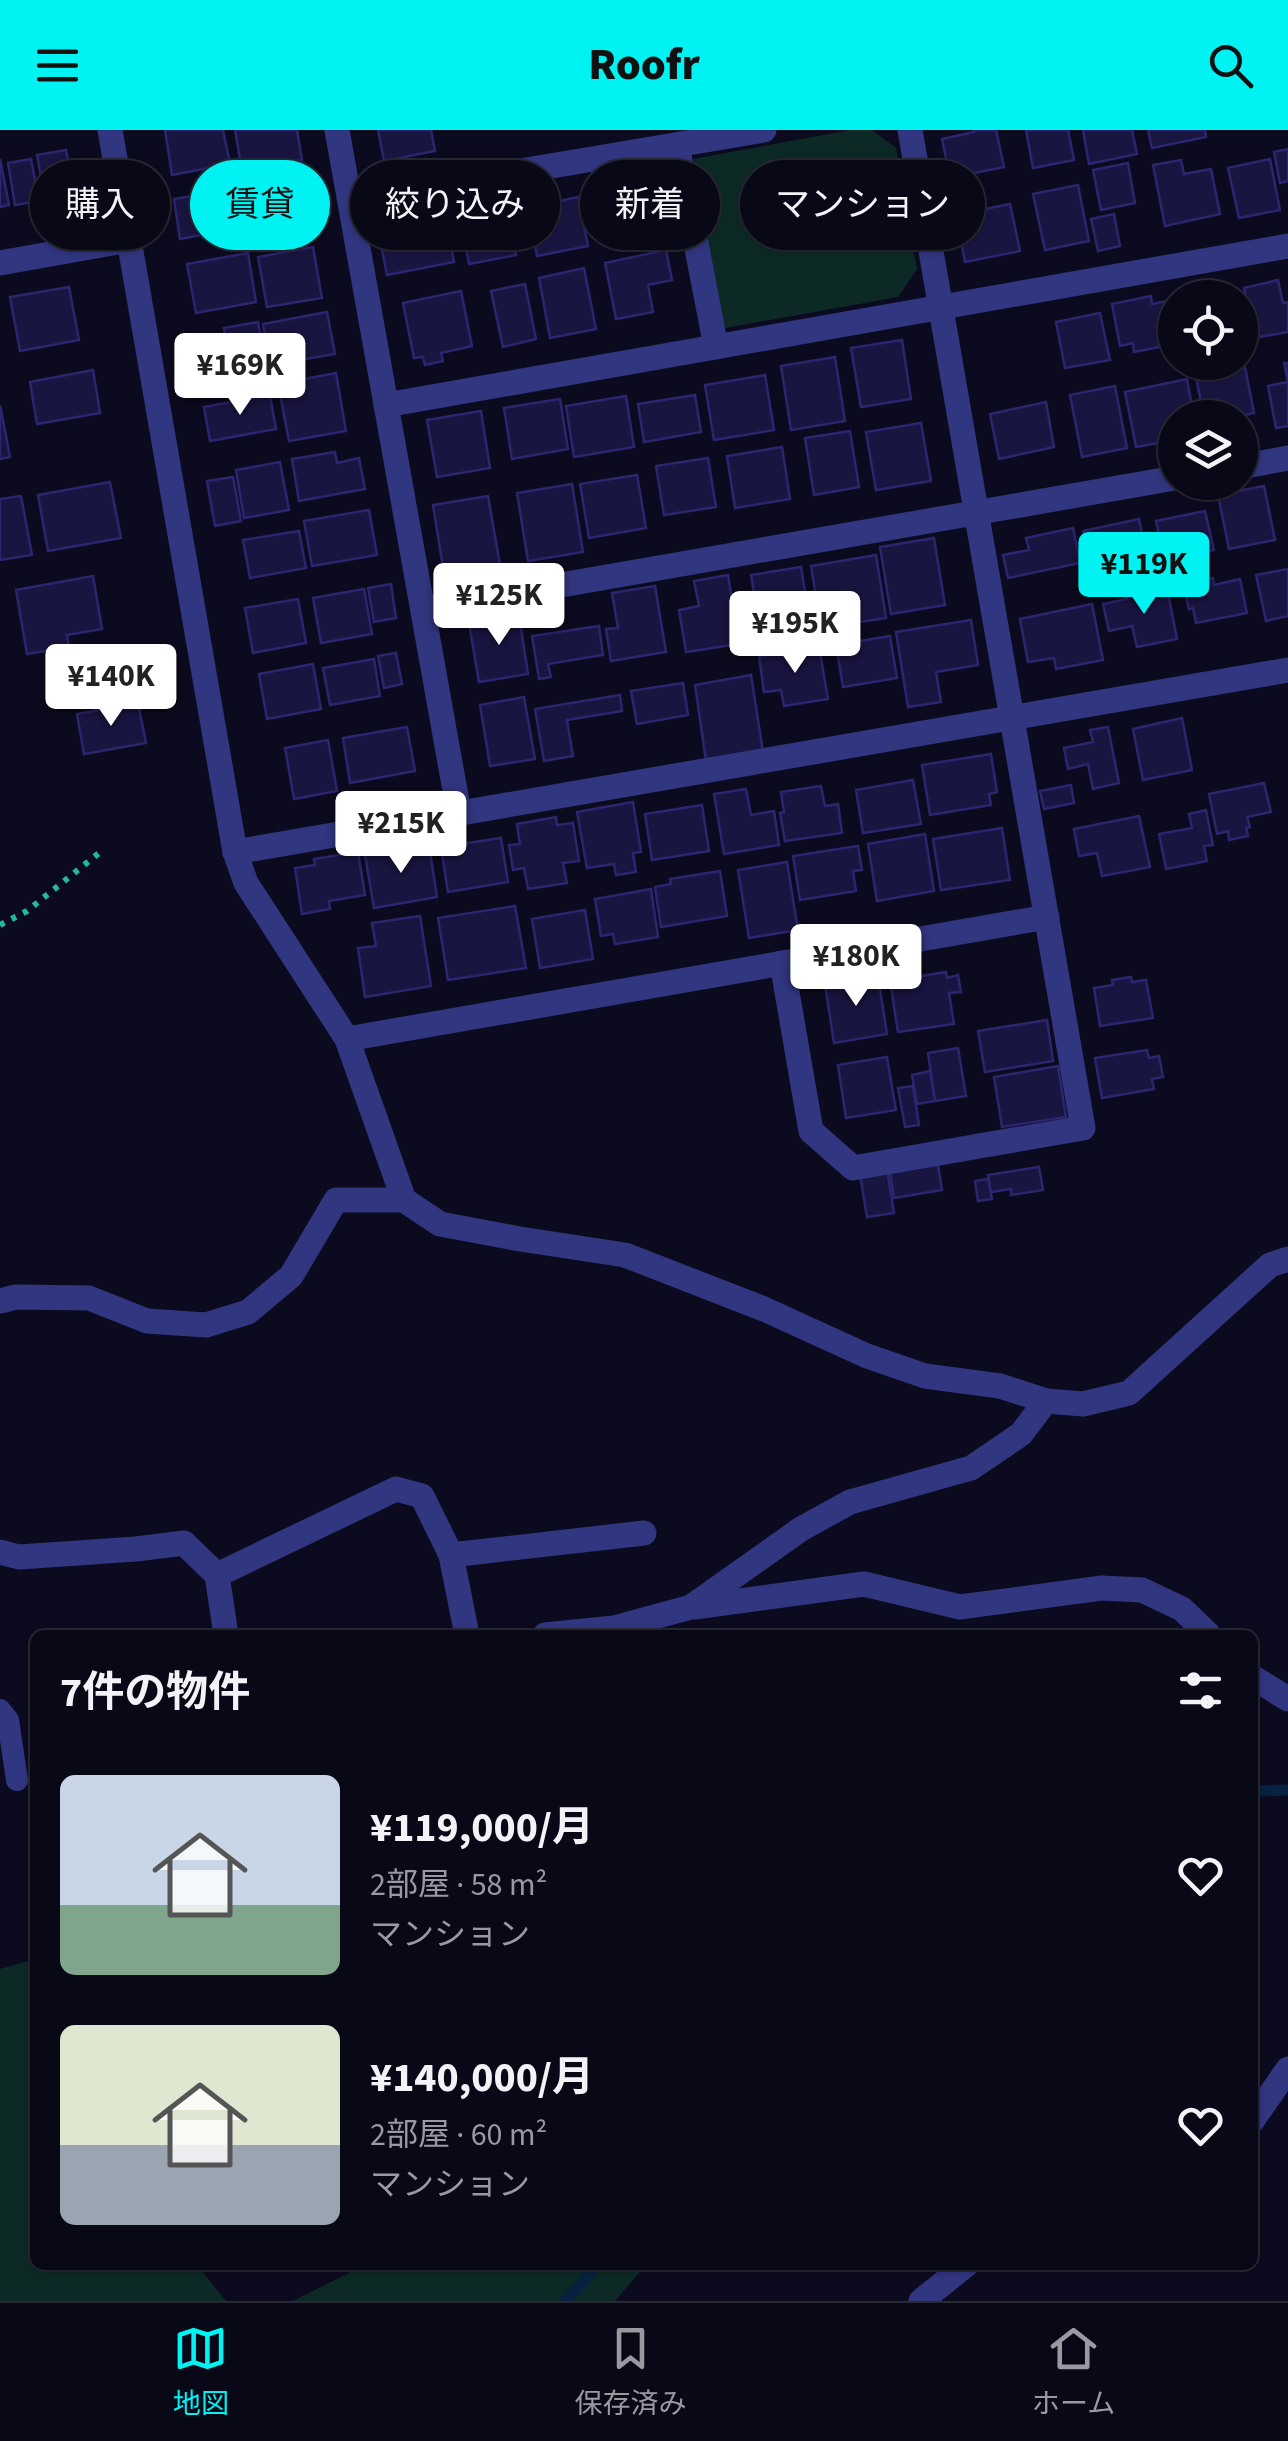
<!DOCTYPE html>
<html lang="ja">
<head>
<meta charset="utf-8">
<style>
  :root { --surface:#090816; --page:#171623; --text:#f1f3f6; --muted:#999aa1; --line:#292935; --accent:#00f2f3 }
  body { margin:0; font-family:"Source Sans 3","Noto Sans JP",sans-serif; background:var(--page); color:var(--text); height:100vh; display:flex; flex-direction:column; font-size:38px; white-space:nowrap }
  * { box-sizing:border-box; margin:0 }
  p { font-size:32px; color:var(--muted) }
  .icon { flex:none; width:55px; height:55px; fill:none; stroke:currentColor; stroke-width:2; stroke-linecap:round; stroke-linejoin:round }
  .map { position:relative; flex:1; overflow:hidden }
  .drawer { position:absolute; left:30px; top:1500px; width:1228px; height:640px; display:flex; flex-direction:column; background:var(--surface); border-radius:15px; box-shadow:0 2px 8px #0004,0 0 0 2px var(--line) }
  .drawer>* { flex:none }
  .banner { position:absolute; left:30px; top:30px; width:1230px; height:90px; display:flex; gap:20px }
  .controls { position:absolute; left:1158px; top:150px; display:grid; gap:20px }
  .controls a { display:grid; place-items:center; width:100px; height:100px; border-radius:50%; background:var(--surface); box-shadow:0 2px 8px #0004,0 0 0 2px var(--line); font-size:50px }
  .price { position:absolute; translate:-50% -85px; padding:0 22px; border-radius:10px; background:#fff; color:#222; font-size:32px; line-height:65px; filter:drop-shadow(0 2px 5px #0008) }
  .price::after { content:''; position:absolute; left:50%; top:60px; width:30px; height:22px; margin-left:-15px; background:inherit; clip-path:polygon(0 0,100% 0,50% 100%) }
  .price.on { background:var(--accent); color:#111 }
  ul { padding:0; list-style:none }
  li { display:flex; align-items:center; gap:30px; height:250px; padding:0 30px }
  li span { display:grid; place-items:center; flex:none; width:280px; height:200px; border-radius:15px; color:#555 }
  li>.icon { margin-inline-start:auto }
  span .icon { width:120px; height:120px; fill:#fffc; stroke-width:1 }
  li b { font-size:42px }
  h2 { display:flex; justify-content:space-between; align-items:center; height:120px; padding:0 30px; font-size:42px }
  .pill { padding:0 35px; border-radius:45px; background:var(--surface); box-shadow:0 2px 8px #0004,0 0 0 2px var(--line); font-size:35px; line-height:90px }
  .pill.on { background:var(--accent); color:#111 }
  header { display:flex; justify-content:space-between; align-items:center; height:130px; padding:0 30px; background:var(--accent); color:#111; font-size:45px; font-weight:800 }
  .dock { display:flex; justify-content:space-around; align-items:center; height:140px; border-top:2px solid var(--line); background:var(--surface); font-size:28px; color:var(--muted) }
  .dock a { display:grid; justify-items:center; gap:5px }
  .dock .on { color:var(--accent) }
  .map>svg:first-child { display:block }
  .green { fill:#0d2925 }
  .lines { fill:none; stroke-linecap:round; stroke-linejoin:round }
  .stream { stroke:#072241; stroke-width:11 }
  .building { fill:#191541; stroke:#2c256f; stroke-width:2.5 }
  .path { stroke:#23b8a0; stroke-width:6; stroke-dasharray:5 8; stroke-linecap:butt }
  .service { stroke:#313681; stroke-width:22 }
  .minor { stroke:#313681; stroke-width:25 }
</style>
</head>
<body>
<header><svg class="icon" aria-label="menu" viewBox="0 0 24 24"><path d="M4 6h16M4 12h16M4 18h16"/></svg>Roofr<svg class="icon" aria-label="search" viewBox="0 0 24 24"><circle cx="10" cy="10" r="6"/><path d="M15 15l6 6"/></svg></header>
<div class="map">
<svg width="1288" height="2171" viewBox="0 0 1288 2171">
  <rect width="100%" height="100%" fill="#0c0a1e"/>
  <!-- green -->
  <g class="green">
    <path d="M850 0H872L896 18 917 139 898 167 720 199 693 29Z"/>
    <path d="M35 1829V2135H197L226 2171H0V1839Z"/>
    <path d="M365 2135H646L615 2171H293Z"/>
  </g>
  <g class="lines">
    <!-- stream -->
    <g class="stream">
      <path d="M1252 1667 1260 1661 1288 1660"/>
      <path d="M564 2171 581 2155 595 2135"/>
    </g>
  </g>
  <!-- building -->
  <g class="building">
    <path d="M165 0H223L230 34 172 45Z"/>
    <path d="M235 0H297L302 30 242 41Z"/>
    <path d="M378 0H431L435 21 384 31Z"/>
    <path d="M974 0H996L1004 37 950 48 942 9 974 2Z"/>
    <path d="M1026 0H1068L1074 30 1033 38Z"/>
    <path d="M1083 0H1132L1137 24 1089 34Z"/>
    <path d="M1148 0H1205L1206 7 1152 18Z"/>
    <path d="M1288 19V51L1280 53 1274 22Z"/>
    <path d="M66 20 75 67 46 73 37 25Z"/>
    <path d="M0 29 9 75 0 77Z"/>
    <path d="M31 29 39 71 15 75 8 33Z"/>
    <path d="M1270 29 1280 80 1239 88 1228 38Z"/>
    <path d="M1181 30 1184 44 1211 39 1220 84 1165 96 1153 35Z"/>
    <path d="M1128 33 1135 73 1101 80 1093 40Z"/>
    <path d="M265 42 268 55 291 51 298 87 253 96 244 46Z"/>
    <path d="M645 42 657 102 602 113 590 53Z"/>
    <path d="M1078 55 1089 111 1045 120 1033 64Z"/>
    <path d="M232 59 239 98 180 109 174 69Z"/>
    <path d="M578 67 588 116 537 126 529 88 553 83 551 73Z"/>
    <path d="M505 73 516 125 469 134 464 108 480 105 475 79Z"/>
    <path d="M1010 74 1020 121 965 132 956 85Z"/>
    <path d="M1114 84 1120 116 1098 121 1091 89Z"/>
    <path d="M445 85 454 132 387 145 381 115 403 110 402 104 422 99 420 90Z"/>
    <path d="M313 117 322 168 267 177 258 127Z"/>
    <path d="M666 120 672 150 648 155 653 182 616 189 605 133Z"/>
    <path d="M248 123 256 172 196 183 187 134Z"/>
    <path d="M584 138 596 199 550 208 539 148Z"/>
    <path d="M1278 150 1283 173 1288 172V202L1254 208 1244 158Z"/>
    <path d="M525 154 536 209 503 217 491 161Z"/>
    <path d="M69 157 79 210 20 221 10 167Z"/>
    <path d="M1235 160 1236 168H1195Z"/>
    <path d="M461 161 472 216 441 223 443 231 425 235 423 227 414 228 403 173Z"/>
    <path d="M1151 166 1152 174 1167 171 1174 205 1158 208 1160 217 1134 222 1133 213 1120 216 1112 174Z"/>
    <path d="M327 182 335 224 270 235 263 194Z"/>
    <path d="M1100 183 1110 230 1065 238 1056 192Z"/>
    <path d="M258 192 266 237 194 249 189 224 227 217 224 198Z"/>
    <path d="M902 210 911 269 861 277 851 218Z"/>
    <path d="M835 227 845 291 791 300 781 236Z"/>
    <path d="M1284 233H1288V296L1276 298 1268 256 1288 252Z"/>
    <path d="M1245 237 1254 283 1231 288H1204L1196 247Z"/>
    <path d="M93 240 100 283 37 294 30 252Z"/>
    <path d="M336 243 346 301 289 311 278 254Z"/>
    <path d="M765 245 774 300 714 310 705 255Z"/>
    <path d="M1187 249 1194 288H1175V310L1136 317 1125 262Z"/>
    <path d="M1115 256 1127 318 1082 327 1070 265Z"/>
    <path d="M270 265 276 299 210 311 204 277Z"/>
    <path d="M695 265 701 302 644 312 638 274Z"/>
    <path d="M626 266 634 317 574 327 566 276Z"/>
    <path d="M560 269 568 319 512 329 504 278Z"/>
    <path d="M1046 272 1054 317 999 329 990 284Z"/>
    <path d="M0 275 10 327 0 329Z"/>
    <path d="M481 281 490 338 437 347 427 290Z"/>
    <path d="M921 293 931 351 876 360 866 302Z"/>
    <path d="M850 301 859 357 814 365 805 308Z"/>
    <path d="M782 317 790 369 735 378 727 326Z"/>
    <path d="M335 322 337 333 359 328 365 359 299 371 292 329Z"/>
    <path d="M708 328 716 377 664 385 656 336Z"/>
    <path d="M280 332 289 380 244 388 236 340Z"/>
    <path d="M637 345 646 398 589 408 580 354Z"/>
    <path d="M233 347 241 391 215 396 207 351Z"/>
    <path d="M110 352 121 408 48 421 38 365Z"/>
    <path d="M572 354 583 422 528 431 517 363Z"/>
    <path d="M1264 356 1275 410 1229 419 1218 365Z"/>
    <path d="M21 366 32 425 0 430V369Z"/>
    <path d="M488 366 500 435 444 444 433 375Z"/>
    <path d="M369 380 377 425 312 436 304 391Z"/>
    <path d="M1205 381 1214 420 1164 430 1156 391Z"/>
    <path d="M1139 389 1150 441 1093 452 1083 401Z"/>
    <path d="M1073 398 1080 433 1008 448 1003 425 1029 420 1026 408Z"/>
    <path d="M299 401 306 438 250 448 243 410Z"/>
    <path d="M934 408 945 475 891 484 880 417Z"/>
    <path d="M876 425 886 488 821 498 811 436Z"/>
    <path d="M801 437 812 504 762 512 751 445Z"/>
    <path d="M1288 439V486L1266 491 1256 445Z"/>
    <path d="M728 445 739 514 686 522 679 480 699 476 694 451Z"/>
    <path d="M93 446 102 499 67 505 69 517 27 524 16 460Z"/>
    <path d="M1213 448 1214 455 1240 449 1247 483 1196 493 1193 478 1189 479 1183 454Z"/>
    <path d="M391 454 396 488 374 492 368 458Z"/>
    <path d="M655 456 666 522 611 531 606 499 618 498 612 463Z"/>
    <path d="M1167 458 1177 509 1137 517 1132 496 1109 501 1103 474 1127 469 1126 465Z"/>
    <path d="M364 459 372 504 321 513 313 468Z"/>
    <path d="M298 469 306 513 253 523 245 478Z"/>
    <path d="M1092 474 1103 530 1056 539 1054 528 1028 532 1020 489Z"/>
    <path d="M519 485 528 544 479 552 469 493Z"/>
    <path d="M971 490 978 535 936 542 941 572 908 577 896 502Z"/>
    <path d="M599 496 603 525 548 534 551 547 539 549 532 506Z"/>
    <path d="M890 506 897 548 843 557 836 515Z"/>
    <path d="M107 517 115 558 60 567 53 526Z"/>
    <path d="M819 517 828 569 784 576 781 560 764 562 759 526Z"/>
    <path d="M396 523 402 554 384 558 378 526Z"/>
    <path d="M374 529 380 566 330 575 323 538Z"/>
    <path d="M313 534 321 579 267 589 259 544Z"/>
    <path d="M751 545 763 622 706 631 695 555Z"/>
    <path d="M683 553 688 585 637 594 631 561Z"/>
    <path d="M620 565 622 581 567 590 573 626 544 631 535 579Z"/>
    <path d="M524 567 535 629 490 636 480 575Z"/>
    <path d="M138 573 146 613 84 624 77 584Z"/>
    <path d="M1182 588 1192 640 1143 650 1133 599Z"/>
    <path d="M407 597 415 641 350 653 343 608Z"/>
    <path d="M1108 597 1119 653 1093 659 1088 634 1068 639 1064 618 1093 612 1090 600Z"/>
    <path d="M328 610 337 661 294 669 285 618Z"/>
    <path d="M991 624 997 662 989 664 991 675 930 685 922 635Z"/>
    <path d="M913 650 921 694 863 703 856 660Z"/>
    <path d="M1264 653 1271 682 1247 687 1250 697 1246 698 1248 706 1229 710 1228 701 1217 704 1209 664Z"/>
    <path d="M1071 655 1074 673 1044 679 1040 661Z"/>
    <path d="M821 656 825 676 838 674 842 703 785 711 780 683 784 682 781 662Z"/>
    <path d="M746 659 751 685 774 681 779 715 724 724 714 664Z"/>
    <path d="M633 672 641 722 633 723 636 742 616 745 614 734 587 738 577 682Z"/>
    <path d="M702 675 709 721 652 730 645 684Z"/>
    <path d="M1206 680 1213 715 1204 716 1207 731 1166 739 1159 704 1192 698 1189 684Z"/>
    <path d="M1139 686 1150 737 1102 746 1097 723 1079 726 1074 699Z"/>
    <path d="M556 687 557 695 573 693 579 731 563 733 567 753 528 759 524 738 513 740 509 715 520 714 517 694Z"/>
    <path d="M1002 698 1010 750 941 760 933 709Z"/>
    <path d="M925 704 934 761 877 771 868 714Z"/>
    <path d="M501 708 508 752 448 762 441 717Z"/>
    <path d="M429 715 437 767 374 778 365 725Z"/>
    <path d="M858 716 862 740 853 741 856 761 800 770 793 726Z"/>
    <path d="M358 722 365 765 329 771 330 779 302 784 295 738 315 735 314 729Z"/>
    <path d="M787 732 798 800 749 808 738 740Z"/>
    <path d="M720 741 727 786 661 797 655 757 671 754 670 749Z"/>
    <path d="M651 759 658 807 615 814 613 804 601 806 595 769Z"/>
    <path d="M515 776 526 838 448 850 438 788Z"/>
    <path d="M585 780 593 829 540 838 532 789Z"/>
    <path d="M420 786 431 856 365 867 358 818 376 816 372 793Z"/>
    <path d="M946 842 947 848 958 845 961 862 949 863 954 894 898 902 890 851Z"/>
    <path d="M878 846 887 904 834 913 825 854Z"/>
    <path d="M1131 847 1132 852 1146 850 1153 888 1100 896 1094 858 1113 855 1112 850Z"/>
    <path d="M1047 890 1053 931 985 942 978 901Z"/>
    <path d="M958 918 966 966 935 971 928 923Z"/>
    <path d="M1147 920 1149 928 1159 926 1163 947 1152 949 1154 959 1102 968 1095 928Z"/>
    <path d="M887 927 896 980 846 988 838 935Z"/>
    <path d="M1058 936 1066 987 1002 997 994 947Z"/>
    <path d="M930 941 935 971 917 974 912 945Z"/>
    <path d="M913 956 919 995 905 997 898 958Z"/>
    <path d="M937 1029 942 1060 894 1068 889 1036Z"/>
    <path d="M1039 1037 1043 1060 1011 1065V1059L991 1062 988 1045Z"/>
    <path d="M887 1039 894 1083 867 1087 860 1044Z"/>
    <path d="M988 1049 992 1069 978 1071 975 1051Z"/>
  </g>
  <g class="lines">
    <!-- path -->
    <path class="path" d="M0 795 27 781 99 723"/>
    <!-- service -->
    <path class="service" d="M0 1580 8 1590 17 1650"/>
    <!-- minor -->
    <g class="minor">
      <path d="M110 0 235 722 246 753 347 909 404 1070"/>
      <path d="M337 0 459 683"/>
      <path d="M677 15 716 217"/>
      <path d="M350 70 764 0"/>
      <path d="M0 133 129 110"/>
      <path d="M386 275 1288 116"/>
      <path d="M1240 337 1288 328"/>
      <path d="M423 479 1175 348"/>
      <path d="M235 722 1288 540"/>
      <path d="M782 833 811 1001 853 1038 1083 998 910 0"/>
      <path d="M347 909 1047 787"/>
      <path d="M0 1171 16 1167 89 1168 147 1191 206 1195 248 1182 291 1146 336 1070H404L440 1094 520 1109 625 1125 764 1179 867 1226 925 1246 1000 1256 1046 1271 1083 1274 1129 1263 1270 1135 1288 1129"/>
      <path d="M0 1422 19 1427 136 1419 184 1413 217 1445 226 1505"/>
      <path d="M451 1425 467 1505"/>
      <path d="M217 1445 396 1359 422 1366 451 1425 644 1403"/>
      <path d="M694 1477 864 1454 960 1477 1102 1458 1142 1460 1182 1479 1209 1505"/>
      <path d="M545 1505 614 1498 691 1477 801 1399 850 1372 971 1338 1021 1304 1046 1271"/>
      <path d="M1252 1547 1288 1569"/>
      <path d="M1252 1991 1288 1939"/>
      <path d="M921 2171 966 2135"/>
    </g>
  </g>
</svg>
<div class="controls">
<a><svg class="icon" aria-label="locate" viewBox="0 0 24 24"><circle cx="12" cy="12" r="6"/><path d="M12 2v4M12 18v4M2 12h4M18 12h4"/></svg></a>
<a><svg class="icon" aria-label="layers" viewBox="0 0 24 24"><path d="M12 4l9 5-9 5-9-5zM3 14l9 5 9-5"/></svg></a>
</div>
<b class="price" style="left:240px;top:288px">¥169K</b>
<b class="price on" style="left:1144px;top:487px">¥119K</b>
<b class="price" style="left:499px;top:518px">¥125K</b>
<b class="price" style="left:795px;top:546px">¥195K</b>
<b class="price" style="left:111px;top:599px">¥140K</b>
<b class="price" style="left:401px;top:746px">¥215K</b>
<b class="price" style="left:856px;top:879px">¥180K</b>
<div class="banner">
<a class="pill">購入</a>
<a class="pill on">賃貸</a>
<a class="pill">絞り込み</a>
<a class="pill">新着</a>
<a class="pill">マンション</a>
</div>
<section class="drawer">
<h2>7件の物件<svg class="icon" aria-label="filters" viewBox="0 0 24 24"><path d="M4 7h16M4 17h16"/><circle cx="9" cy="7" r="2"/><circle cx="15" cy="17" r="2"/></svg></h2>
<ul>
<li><span style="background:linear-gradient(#c9d6e8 65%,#7fa58c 0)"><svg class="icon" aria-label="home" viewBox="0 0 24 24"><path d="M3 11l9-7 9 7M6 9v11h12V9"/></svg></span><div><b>¥119,000/月</b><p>2部屋 · 58 m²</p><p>マンション</p></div><svg class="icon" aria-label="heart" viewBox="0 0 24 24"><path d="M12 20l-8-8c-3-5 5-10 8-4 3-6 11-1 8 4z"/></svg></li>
<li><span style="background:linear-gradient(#dfe7d0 60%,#9aa5b1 0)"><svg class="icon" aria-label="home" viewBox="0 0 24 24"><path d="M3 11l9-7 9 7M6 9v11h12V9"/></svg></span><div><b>¥140,000/月</b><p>2部屋 · 60 m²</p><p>マンション</p></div><svg class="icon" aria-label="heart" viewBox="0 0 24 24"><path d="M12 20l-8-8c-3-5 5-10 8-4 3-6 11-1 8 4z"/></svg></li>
</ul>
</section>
</div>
<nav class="dock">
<a class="on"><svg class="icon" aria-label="map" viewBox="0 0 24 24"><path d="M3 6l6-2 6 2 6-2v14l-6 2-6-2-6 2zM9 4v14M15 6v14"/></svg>地図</a>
<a><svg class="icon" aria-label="saved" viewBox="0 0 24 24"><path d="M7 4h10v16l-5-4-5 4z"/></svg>保存済み</a>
<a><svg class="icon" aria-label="home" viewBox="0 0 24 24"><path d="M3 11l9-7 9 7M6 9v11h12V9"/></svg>ホーム</a>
</nav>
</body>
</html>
